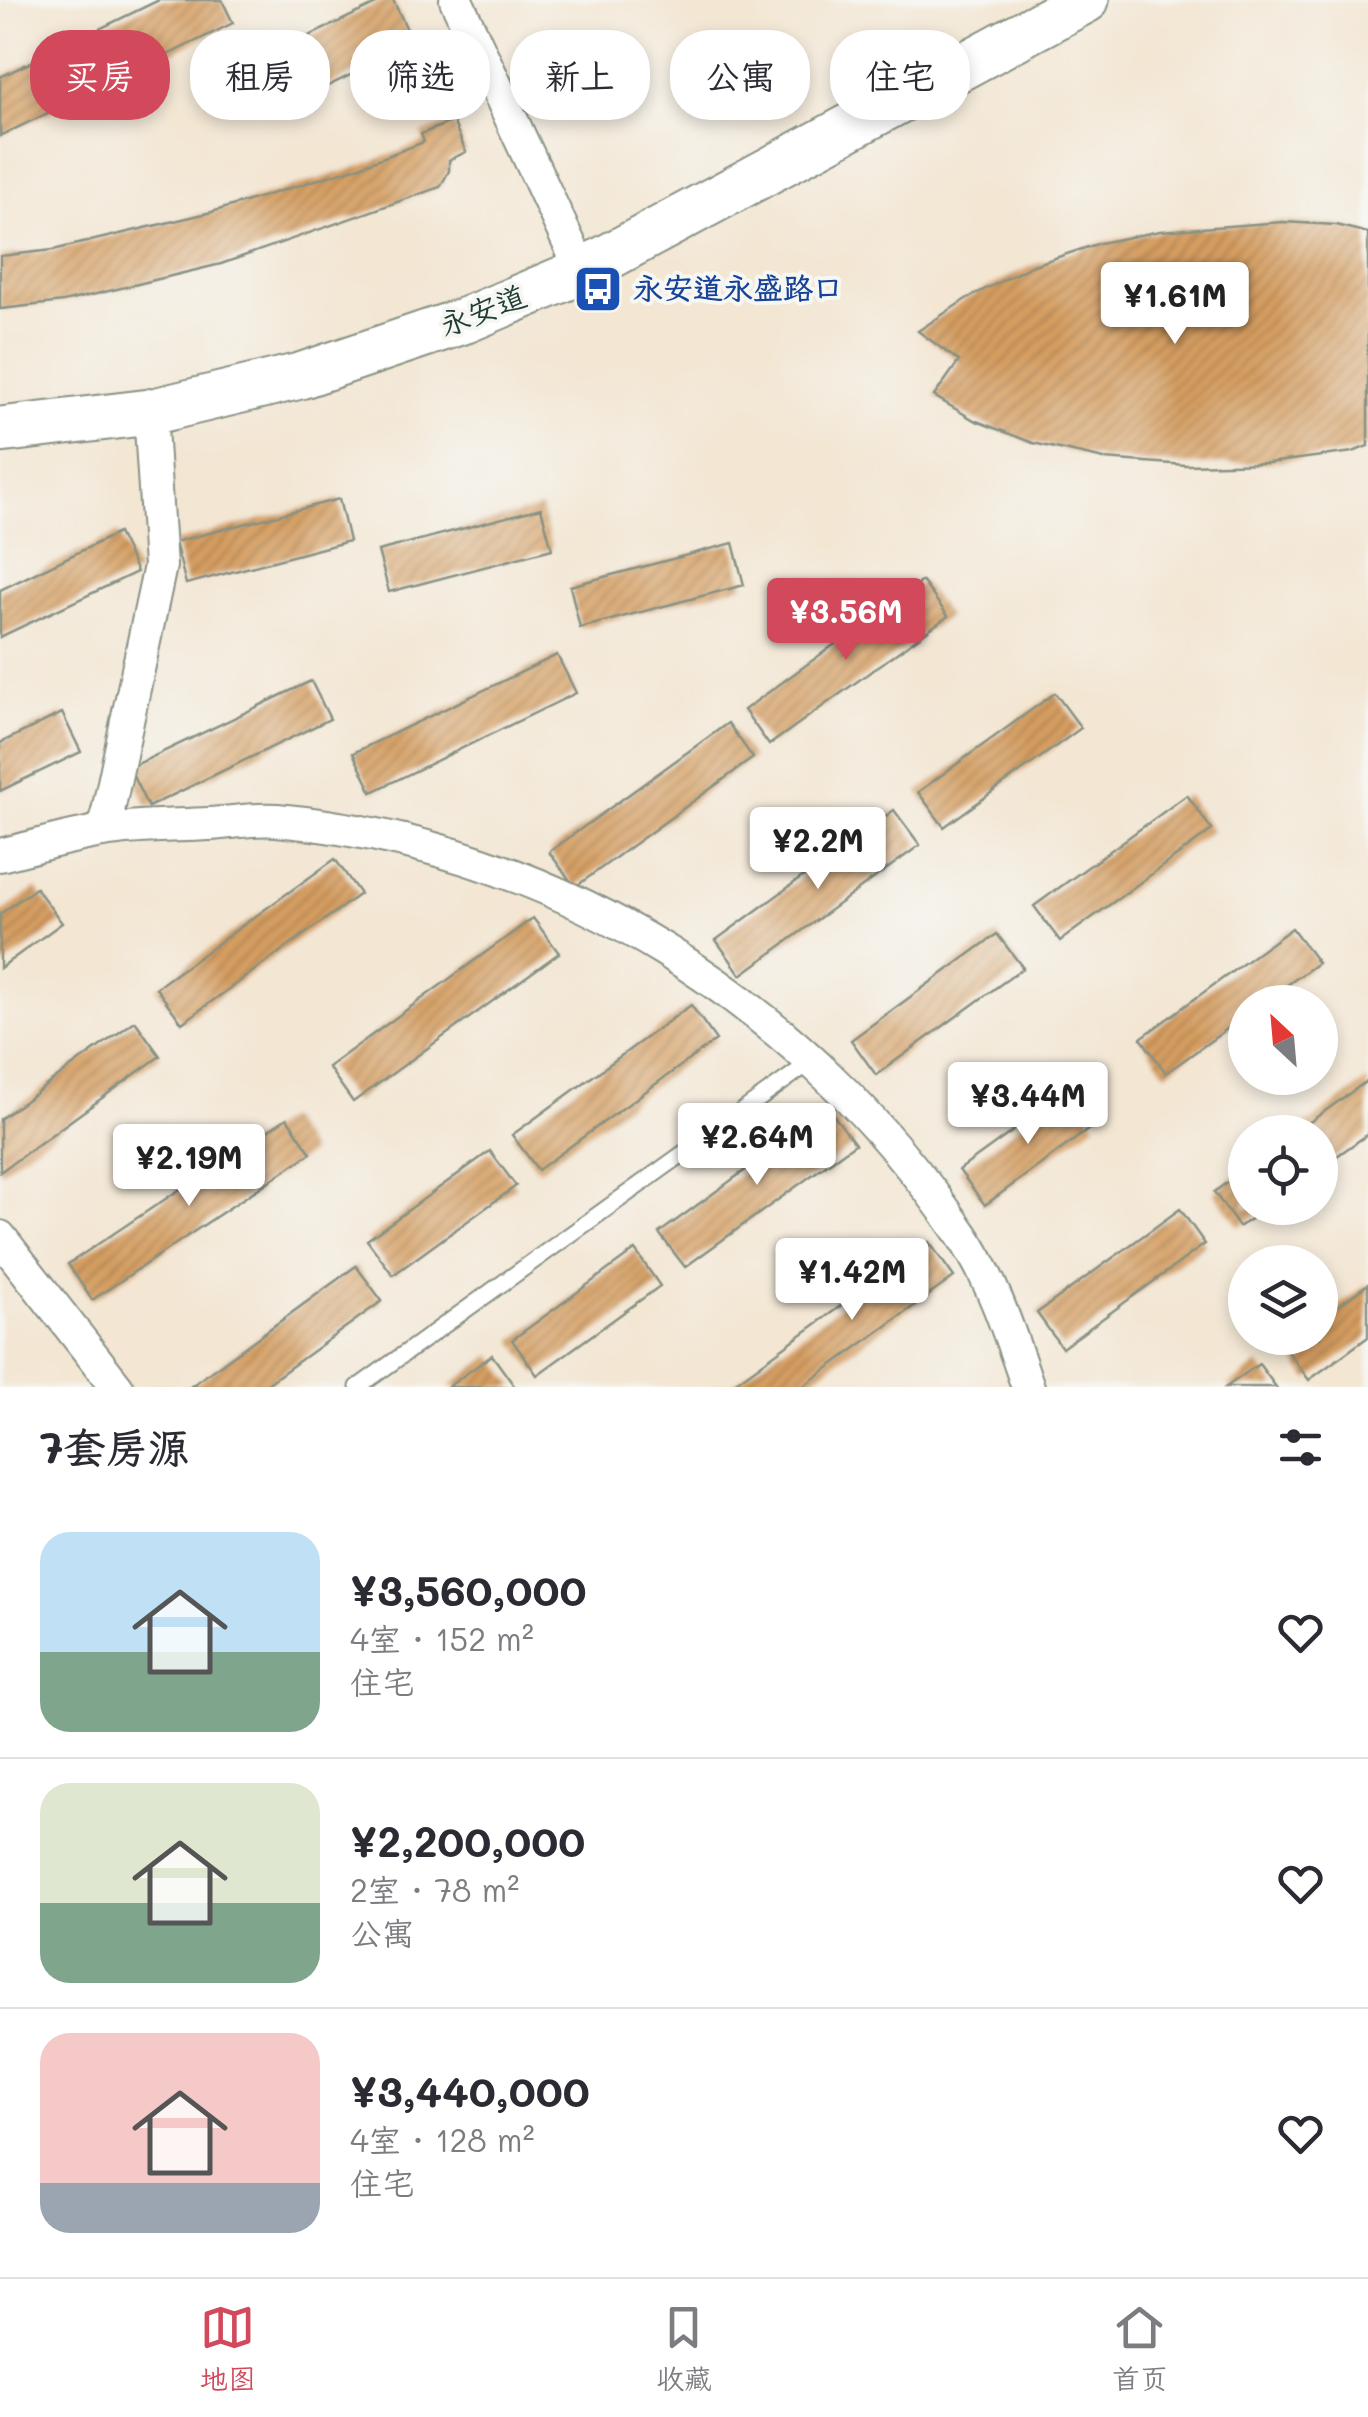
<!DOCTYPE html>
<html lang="zh">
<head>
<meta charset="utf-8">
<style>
  :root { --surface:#fff; --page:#f7f7f7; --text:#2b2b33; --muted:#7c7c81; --line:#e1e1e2; --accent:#d1495b }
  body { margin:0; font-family:Mali,"LXGW WenKai TC",sans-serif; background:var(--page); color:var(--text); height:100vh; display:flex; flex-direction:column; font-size:38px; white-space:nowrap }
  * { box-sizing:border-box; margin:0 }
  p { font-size:32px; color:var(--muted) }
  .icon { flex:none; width:55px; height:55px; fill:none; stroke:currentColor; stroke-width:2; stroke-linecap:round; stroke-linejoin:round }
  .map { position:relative; height:1387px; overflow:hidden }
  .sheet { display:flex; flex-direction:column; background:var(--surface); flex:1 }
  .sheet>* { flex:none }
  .top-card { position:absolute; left:30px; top:30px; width:1310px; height:90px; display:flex; gap:20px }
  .needle { width:65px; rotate:334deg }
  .controls { position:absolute; left:1228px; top:985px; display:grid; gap:20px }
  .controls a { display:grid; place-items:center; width:110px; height:110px; border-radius:50%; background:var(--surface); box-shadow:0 5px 15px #0003; font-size:50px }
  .price { position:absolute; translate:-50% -85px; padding:0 22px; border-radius:10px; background:#fff; color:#222; font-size:32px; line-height:65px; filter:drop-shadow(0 2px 5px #0008) }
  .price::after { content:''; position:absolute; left:50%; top:60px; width:30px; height:22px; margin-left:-15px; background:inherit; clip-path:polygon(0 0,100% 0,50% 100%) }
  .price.on { background:var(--accent); color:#fff }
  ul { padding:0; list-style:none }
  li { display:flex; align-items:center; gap:30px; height:250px; padding:0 40px }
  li+li { border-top:2px solid var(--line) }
  li span { display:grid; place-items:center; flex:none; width:280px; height:200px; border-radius:30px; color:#555 }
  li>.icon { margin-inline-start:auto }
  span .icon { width:120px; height:120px; fill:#fffc; stroke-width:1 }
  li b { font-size:42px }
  h2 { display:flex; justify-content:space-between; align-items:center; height:120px; padding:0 40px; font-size:42px }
  .tag { padding:0 35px; border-radius:40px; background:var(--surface); box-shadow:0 5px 15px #0003; font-size:35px; line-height:90px }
  .tag.on { background:var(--accent); color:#fff }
  .menu { display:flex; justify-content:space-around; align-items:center; height:140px; border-top:2px solid var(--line); background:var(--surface); font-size:28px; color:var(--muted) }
  .menu a { display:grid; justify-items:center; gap:5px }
  .menu .on { color:var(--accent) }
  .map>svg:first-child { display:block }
  .building { fill:url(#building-hatch) }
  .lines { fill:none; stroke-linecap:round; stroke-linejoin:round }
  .lane-casing { stroke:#899284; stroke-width:19 }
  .street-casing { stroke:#899284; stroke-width:36 }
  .secondary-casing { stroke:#899284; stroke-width:49 }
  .lane { stroke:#fff; stroke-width:15 }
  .street { stroke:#fff; stroke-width:32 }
  .secondary { stroke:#fff; stroke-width:45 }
  .labels { text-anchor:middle; stroke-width:8; stroke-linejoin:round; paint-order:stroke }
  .transit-label { font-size:30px; font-weight:bold; fill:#164399; stroke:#f6f6f2; text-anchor:start }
  .street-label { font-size:30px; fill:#1f3d34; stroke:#f6f6f2 }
</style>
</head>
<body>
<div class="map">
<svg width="1368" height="1387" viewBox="0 0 1368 1387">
  <defs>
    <pattern id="building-hatch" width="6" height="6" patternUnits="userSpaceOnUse" patternTransform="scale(2.5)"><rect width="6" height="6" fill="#d69e61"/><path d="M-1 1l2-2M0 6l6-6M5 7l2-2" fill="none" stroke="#ad8251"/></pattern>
  </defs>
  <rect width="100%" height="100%" fill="#f6f6f2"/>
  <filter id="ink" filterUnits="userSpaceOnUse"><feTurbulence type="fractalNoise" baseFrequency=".01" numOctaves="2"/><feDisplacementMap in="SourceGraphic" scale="20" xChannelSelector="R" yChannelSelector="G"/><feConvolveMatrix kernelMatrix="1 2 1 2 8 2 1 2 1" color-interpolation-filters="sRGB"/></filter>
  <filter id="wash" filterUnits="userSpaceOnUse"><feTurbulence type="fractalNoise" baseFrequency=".0048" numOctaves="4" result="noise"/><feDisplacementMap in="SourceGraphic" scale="40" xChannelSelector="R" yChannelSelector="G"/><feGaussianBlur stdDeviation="2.25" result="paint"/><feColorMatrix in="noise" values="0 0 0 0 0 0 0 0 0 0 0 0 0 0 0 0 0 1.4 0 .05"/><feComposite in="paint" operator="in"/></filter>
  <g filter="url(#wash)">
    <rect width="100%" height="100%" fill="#f3e6d3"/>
    <g id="blocks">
      <!-- building -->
      <g class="building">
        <path d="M159 0H222L233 23 120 78 97 30Z"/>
        <path d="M384 0H393L414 44 301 99 278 51Z"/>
        <path d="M73 42 96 90 0 136V77Z"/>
        <path d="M453 121 466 152 449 160V171L440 187 221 264 63 302 0 309V256L53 250 212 212 355 168 424 142 421 134Z"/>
        <path d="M1283 222 1336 225 1368 233V446L1353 452 1268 463 1186 465 1104 459 1033 443 974 420 934 396 959 361 918 331 966 299 1031 266 1100 243 1160 231Z"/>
        <path d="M339 499 349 541 186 584 175 542Z"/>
        <path d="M541 508 552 549 389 592 378 551Z"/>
        <path d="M118 533 137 572 0 637V590Z"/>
        <path d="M733 543 744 585 580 628 570 586Z"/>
        <path d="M922 581 948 616 769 745 744 710Z"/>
        <path d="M557 655 576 693 372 792 353 753Z"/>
        <path d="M311 681 330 719 148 807 129 768Z"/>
        <path d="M1055 693 1081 728 944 827 918 792Z"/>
        <path d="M62 713 81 752 0 791V743Z"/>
        <path d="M728 723 753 758 575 887 549 852Z"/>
        <path d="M1187 795 1212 830 1060 941 1034 906Z"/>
        <path d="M894 810 920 845 741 975 716 940Z"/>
        <path d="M335 859 360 894 182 1023 156 988Z"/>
        <path d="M36 888 62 923 0 968V914Z"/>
        <path d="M533 918 559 953 353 1102 328 1067Z"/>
        <path d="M1292 928 1318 963 1263 1002H1245V1016L1166 1073 1141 1038Z"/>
        <path d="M997 934 1023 968 876 1075 851 1040Z"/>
        <path d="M691 1005 716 1040 538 1170 512 1135Z"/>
        <path d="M135 1021 160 1056 0 1172V1119Z"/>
        <path d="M1368 1080V1134L1320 1168V1132H1296Z"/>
        <path d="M1071 1089 1096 1124 985 1205 959 1170Z"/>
        <path d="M829 1109 855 1144 685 1267 659 1233Z"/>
        <path d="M287 1118 311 1153 92 1300 68 1264Z"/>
        <path d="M490 1151 516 1186 393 1275 367 1240Z"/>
        <path d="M1245 1169V1208H1266L1239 1227 1214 1192Z"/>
        <path d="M1180 1209 1205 1244 1062 1348 1037 1313Z"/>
        <path d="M929 1242 954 1277 802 1387H729Z"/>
        <path d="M635 1250 660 1286 537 1375 512 1340Z"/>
        <path d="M356 1266 382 1301 263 1387H190Z"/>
        <path d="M1368 1284V1337L1309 1380 1283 1345 1294 1338H1320V1319Z"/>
        <path d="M492 1355 515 1387H448Z"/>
        <path d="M1259 1364 1276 1387H1226Z"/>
      </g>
    </g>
  </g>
  <g filter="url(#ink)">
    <use href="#blocks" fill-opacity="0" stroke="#899284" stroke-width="2.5"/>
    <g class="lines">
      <!-- lane casing -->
      <g class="lane-casing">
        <path id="lane" d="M358 1387 812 1061"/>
      </g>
      <!-- street casing -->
      <g class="street-casing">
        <g id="street">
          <path d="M456 0 582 271"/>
          <path d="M104 830 160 566 150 412"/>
          <path d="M0 855C34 847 69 836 103 831 138 825 174 826 209 824 231 823 255 818 277 820 558 846 804 1004 962 1235 993 1280 1010 1335 1028 1387"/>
          <path d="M0 1237 117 1387"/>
        </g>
      </g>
      <!-- secondary casing -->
      <g class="secondary-casing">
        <path id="secondary" d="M0 430 150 412 300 376 466 320 582 271 1086 0"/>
      </g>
      <!-- lane -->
      <use href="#lane" class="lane"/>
      <!-- street -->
      <use href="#street" class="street"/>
      <!-- secondary -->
      <use href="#secondary" class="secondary"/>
    </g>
  </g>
  <!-- icons -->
  <defs>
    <g id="bus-square" transform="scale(2.5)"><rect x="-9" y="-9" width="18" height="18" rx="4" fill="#1a4fb4" stroke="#f6f6f2"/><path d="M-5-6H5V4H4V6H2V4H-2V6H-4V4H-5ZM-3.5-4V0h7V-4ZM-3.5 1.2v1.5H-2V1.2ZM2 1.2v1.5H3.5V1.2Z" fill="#fff"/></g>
  </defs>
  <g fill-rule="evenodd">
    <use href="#bus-square" x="598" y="289"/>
  </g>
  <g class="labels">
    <!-- transit labels -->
    <g class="transit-label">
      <text x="633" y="299">永安道永盛路口</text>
    </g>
    <!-- street labels -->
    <g class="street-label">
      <text transform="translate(483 311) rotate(-21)" y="10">永安道</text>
    </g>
  </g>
</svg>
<div class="controls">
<a><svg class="needle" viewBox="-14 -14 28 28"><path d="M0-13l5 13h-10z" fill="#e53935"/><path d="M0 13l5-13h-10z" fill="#7c7c81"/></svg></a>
<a><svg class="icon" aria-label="locate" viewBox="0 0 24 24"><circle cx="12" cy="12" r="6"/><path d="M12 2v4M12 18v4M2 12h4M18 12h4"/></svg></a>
<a><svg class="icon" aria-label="layers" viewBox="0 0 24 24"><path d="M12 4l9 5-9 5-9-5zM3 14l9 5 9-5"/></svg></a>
</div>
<b class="price" style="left:1175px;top:347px">¥1.61M</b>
<b class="price on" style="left:846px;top:663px">¥3.56M</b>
<b class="price" style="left:818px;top:892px">¥2.2M</b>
<b class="price" style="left:1028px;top:1147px">¥3.44M</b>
<b class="price" style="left:757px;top:1188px">¥2.64M</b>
<b class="price" style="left:189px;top:1209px">¥2.19M</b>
<b class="price" style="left:852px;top:1323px">¥1.42M</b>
<div class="top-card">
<a class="tag on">买房</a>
<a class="tag">租房</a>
<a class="tag">筛选</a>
<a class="tag">新上</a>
<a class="tag">公寓</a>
<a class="tag">住宅</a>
</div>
</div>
<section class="sheet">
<h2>7套房源<svg class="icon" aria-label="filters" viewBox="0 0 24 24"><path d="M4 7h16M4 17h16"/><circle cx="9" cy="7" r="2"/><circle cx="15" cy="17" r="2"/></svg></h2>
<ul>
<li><span style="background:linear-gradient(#bfe0f5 60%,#7fa58c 0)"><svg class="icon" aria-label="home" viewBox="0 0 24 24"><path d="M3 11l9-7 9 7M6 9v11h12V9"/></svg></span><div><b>¥3,560,000</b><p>4室 · 152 m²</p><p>住宅</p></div><svg class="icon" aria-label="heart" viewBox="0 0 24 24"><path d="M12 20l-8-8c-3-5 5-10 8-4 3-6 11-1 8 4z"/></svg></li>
<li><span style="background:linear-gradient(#dfe7d0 60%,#7fa58c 0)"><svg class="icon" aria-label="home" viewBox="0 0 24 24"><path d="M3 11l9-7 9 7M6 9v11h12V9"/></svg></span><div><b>¥2,200,000</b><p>2室 · 78 m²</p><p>公寓</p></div><svg class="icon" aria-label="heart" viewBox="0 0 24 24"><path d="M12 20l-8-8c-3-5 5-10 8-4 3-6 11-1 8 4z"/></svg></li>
<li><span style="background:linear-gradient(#f6c9c9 75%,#9aa5b1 0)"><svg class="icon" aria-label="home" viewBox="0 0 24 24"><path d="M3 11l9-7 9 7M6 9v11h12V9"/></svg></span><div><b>¥3,440,000</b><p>4室 · 128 m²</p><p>住宅</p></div><svg class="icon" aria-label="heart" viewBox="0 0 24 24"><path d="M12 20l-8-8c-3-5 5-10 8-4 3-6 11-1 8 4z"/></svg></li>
</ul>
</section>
<nav class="menu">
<a class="on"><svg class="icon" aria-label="map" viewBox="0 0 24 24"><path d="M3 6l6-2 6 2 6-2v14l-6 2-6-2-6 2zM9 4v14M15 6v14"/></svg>地图</a>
<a><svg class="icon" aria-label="saved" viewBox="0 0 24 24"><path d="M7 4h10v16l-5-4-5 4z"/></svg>收藏</a>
<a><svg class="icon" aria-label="home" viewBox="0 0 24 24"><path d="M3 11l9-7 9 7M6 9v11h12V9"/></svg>首页</a>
</nav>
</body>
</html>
